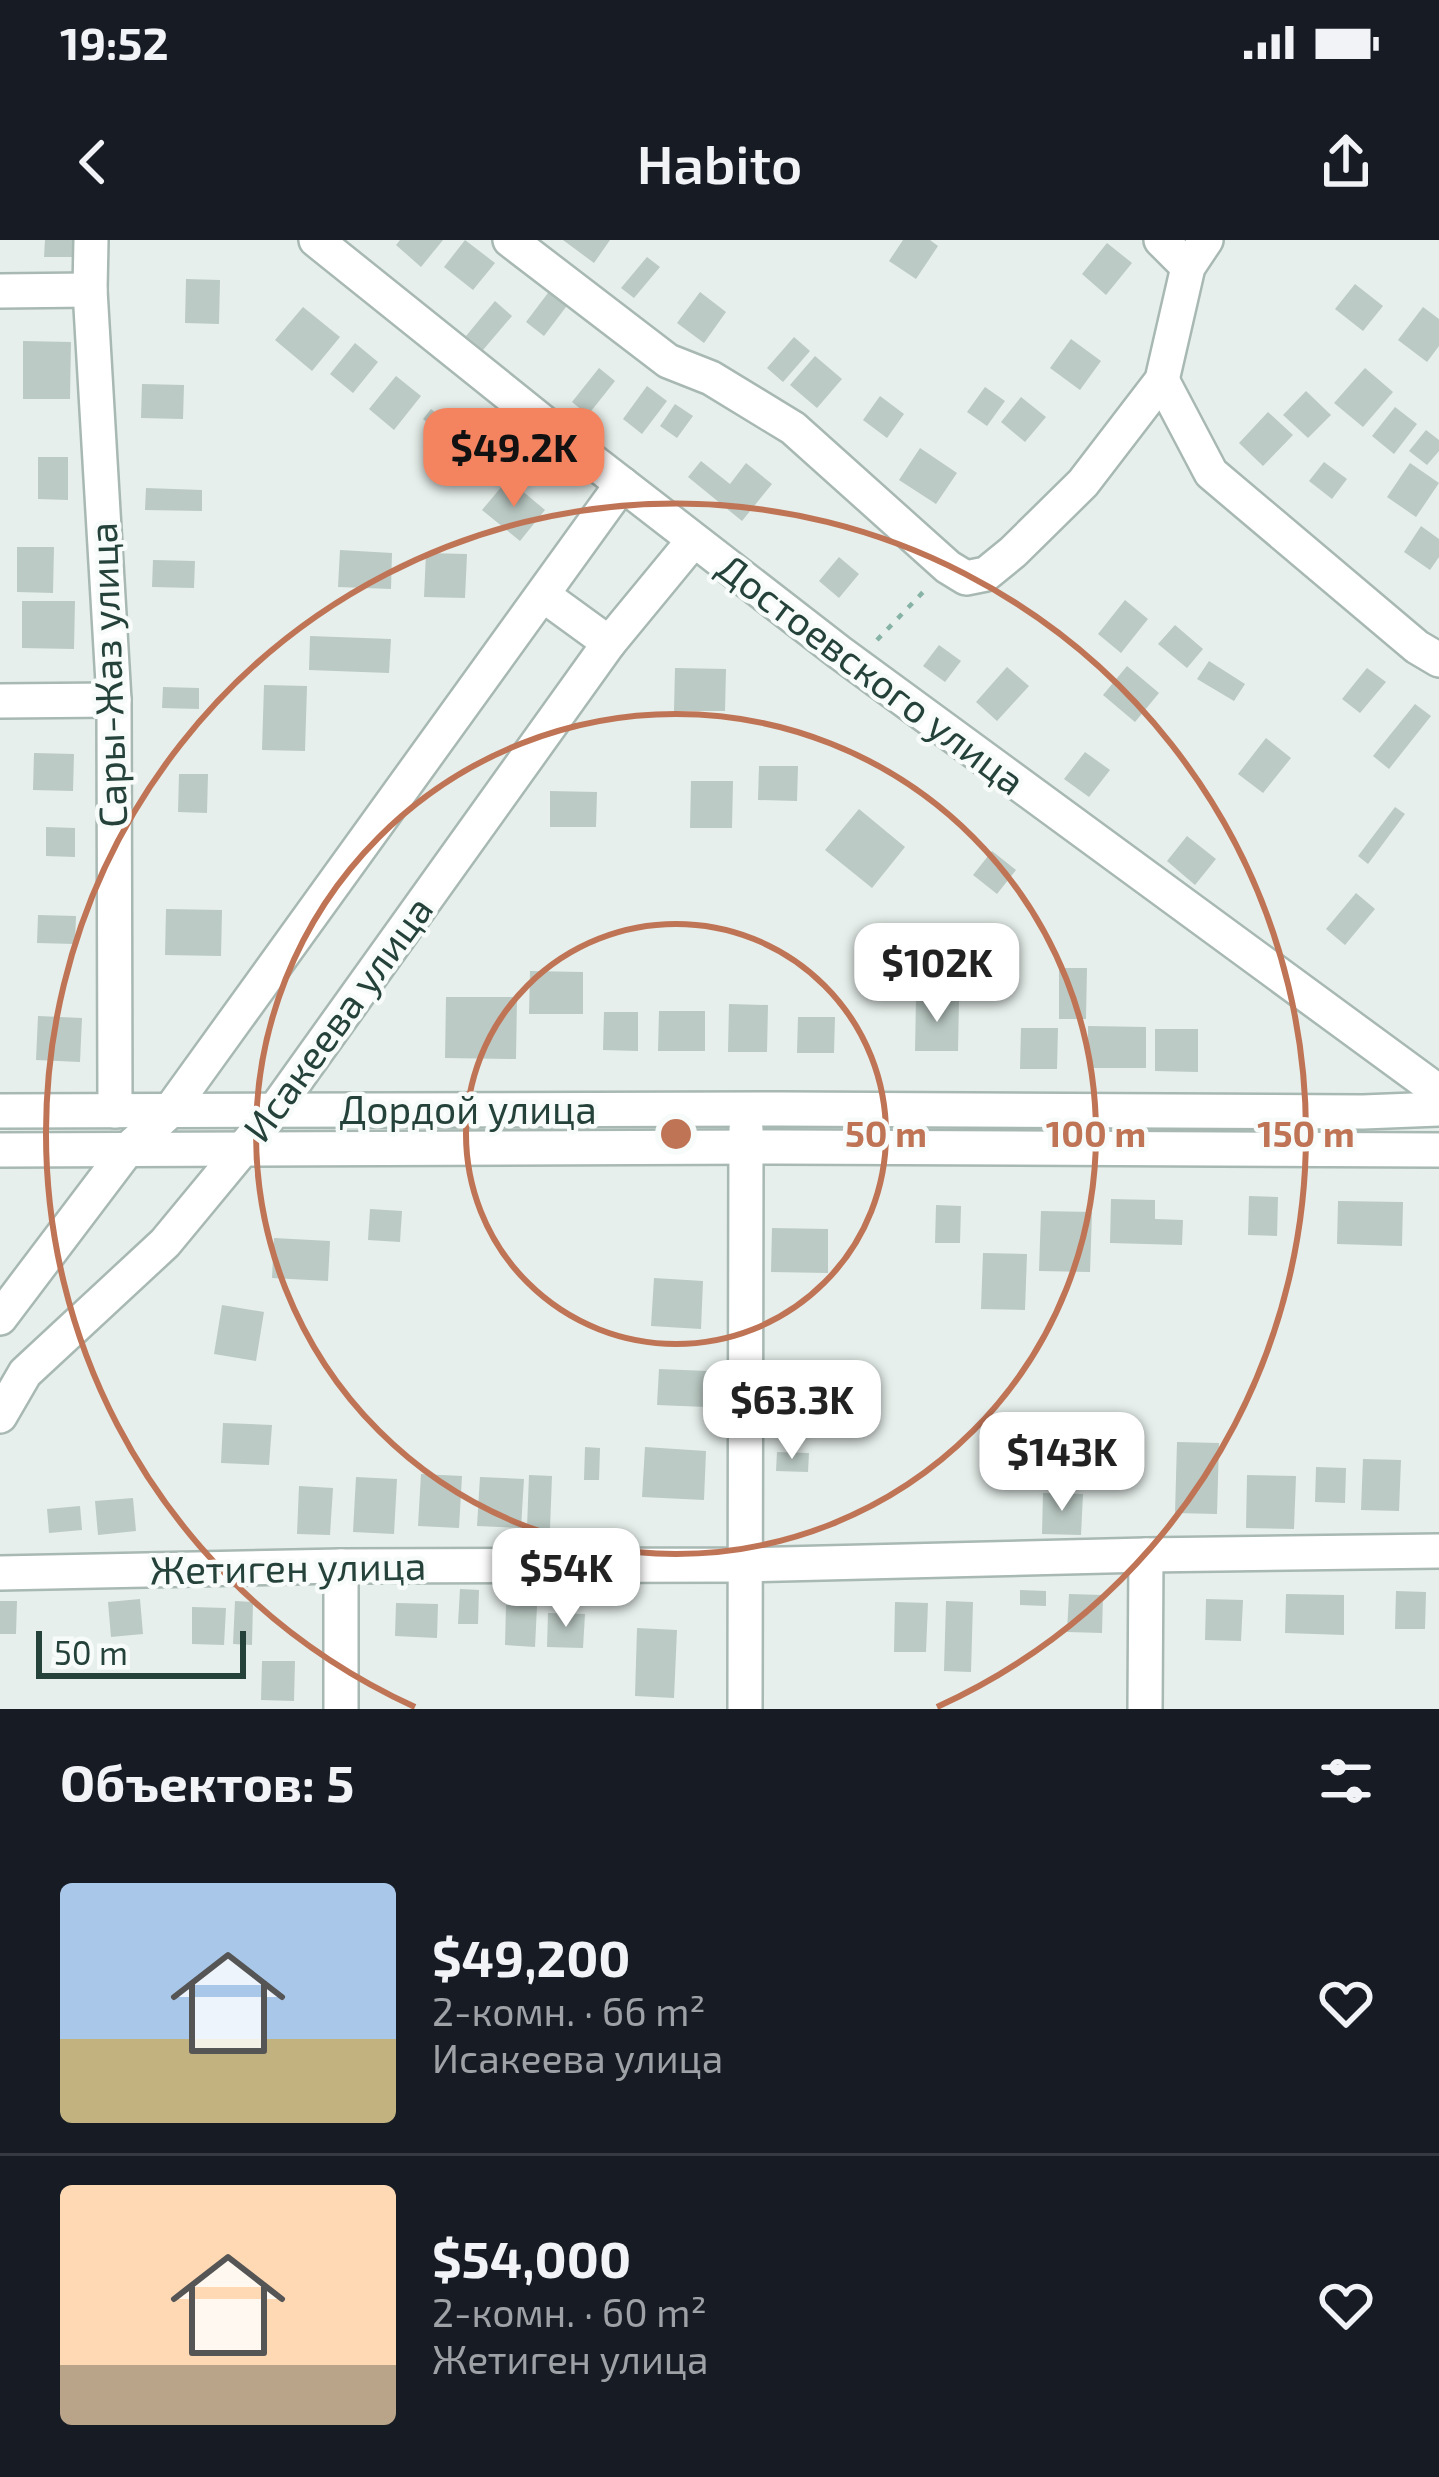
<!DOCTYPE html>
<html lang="ru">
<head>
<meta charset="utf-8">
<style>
  :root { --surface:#171b24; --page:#242831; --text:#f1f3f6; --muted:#9ea1a6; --line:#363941; --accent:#f4845f }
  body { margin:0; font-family:"Exo 2",sans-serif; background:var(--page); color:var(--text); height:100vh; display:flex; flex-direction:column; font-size:45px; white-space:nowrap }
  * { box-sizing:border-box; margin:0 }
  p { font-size:39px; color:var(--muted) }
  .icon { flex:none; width:66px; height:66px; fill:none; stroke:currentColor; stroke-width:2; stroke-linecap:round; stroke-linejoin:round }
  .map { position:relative; height:1469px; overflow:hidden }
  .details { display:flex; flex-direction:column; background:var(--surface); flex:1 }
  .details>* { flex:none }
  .scale { position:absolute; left:36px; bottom:30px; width:210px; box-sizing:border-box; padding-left:12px; border:6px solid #24423a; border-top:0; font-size:33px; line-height:42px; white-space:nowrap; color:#24423a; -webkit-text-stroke:9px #f7fbf9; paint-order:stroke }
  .price { position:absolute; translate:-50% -102px; padding:0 27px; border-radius:24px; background:#fff; color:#222; font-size:39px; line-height:78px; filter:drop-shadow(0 3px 6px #0008) }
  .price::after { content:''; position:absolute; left:50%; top:72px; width:36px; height:27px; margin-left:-18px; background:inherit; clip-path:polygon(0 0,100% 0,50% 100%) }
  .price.current { background:var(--accent); color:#111 }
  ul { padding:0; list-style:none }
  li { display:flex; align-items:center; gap:36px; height:300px; padding:0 60px }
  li+li { border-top:3px solid var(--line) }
  li span { display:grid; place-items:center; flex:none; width:336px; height:240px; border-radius:12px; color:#555 }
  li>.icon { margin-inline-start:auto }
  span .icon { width:144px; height:144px; fill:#fffc; stroke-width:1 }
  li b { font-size:51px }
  h2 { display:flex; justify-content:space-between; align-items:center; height:144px; padding:0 60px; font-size:51px }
  .status { display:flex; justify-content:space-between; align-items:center; height:84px; padding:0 60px; background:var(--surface); direction:ltr }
  .status svg { height:33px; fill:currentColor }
  header { display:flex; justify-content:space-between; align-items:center; height:156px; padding:0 60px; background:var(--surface); font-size:54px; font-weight:600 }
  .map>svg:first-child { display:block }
  .building { fill:#bbcac4 }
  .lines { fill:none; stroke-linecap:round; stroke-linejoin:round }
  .minor-casing { stroke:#a8b8b2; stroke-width:38 }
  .path { stroke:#86b3a5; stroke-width:4.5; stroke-dasharray:6 9; stroke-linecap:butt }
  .minor { stroke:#fff; stroke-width:33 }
  .ring { fill:none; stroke:#c07456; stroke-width:6 }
  .labels { text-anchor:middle; stroke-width:9; stroke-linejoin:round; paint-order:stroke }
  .street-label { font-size:39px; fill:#24423a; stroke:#f7fbf9 }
  .centre { fill:#c07456; stroke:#f7fbf9; stroke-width:6 }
  .ring-label { font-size:36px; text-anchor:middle; font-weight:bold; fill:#c07456; stroke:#f7fbf9; stroke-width:9; stroke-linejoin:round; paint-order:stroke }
</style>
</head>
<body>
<div class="status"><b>19:52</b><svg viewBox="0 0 49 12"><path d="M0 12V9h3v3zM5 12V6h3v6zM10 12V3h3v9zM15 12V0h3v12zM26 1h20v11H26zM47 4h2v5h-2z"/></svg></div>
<header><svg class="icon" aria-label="back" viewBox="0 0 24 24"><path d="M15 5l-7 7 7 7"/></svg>Habito<svg class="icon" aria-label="share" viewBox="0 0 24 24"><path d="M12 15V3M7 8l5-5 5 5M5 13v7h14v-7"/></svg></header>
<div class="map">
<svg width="1439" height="1469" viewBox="0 0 1439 1469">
  <rect width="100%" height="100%" fill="#e6efeb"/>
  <!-- building -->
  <g class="building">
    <path d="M45 0H73V17H44Z"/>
    <path d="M400 0H443L421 27 396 5Z"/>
    <path d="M465 0 495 23 473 50 444 27Z"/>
    <path d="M563 0H610L594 23Z"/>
    <path d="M903 0H930L938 6 916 39 889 21Z"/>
    <path d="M1107 3 1132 23 1106 55 1082 34Z"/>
    <path d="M647 17 660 27 634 58 621 48Z"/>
    <path d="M186 39 220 40 219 84 185 83Z"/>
    <path d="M1355 44 1383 66 1363 91 1335 69Z"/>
    <path d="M551 49 569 63 544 96 526 82Z"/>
    <path d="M700 52 726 72 704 103 677 83Z"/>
    <path d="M495 61 512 76 483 110 466 96Z"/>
    <path d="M303 67 340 97 312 131 275 100Z"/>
    <path d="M1423 67 1439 79V106L1427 122 1398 100Z"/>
    <path d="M794 97 810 111 783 142 767 128Z"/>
    <path d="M1071 99 1101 121 1080 150 1050 128Z"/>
    <path d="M23 101 71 102 70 159H23Z"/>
    <path d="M355 103 378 122 353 153 330 134Z"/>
    <path d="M815 116 842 139 817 168 790 145Z"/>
    <path d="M599 128 615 141 588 175 572 162Z"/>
    <path d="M1365 128 1393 152 1363 187 1334 163Z"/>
    <path d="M396 136 421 156 394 190 369 169Z"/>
    <path d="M142 144 184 145 183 179 141 178Z"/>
    <path d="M647 146 667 161 642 194 623 179Z"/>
    <path d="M985 147 1005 161 987 186 967 172Z"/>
    <path d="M1306 151 1331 175 1308 198 1283 175Z"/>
    <path d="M880 156 904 174 887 198 863 180Z"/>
    <path d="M1021 157 1046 177 1025 202 1001 182Z"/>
    <path d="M675 164 693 176 677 198 660 186Z"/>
    <path d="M1395 167 1417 184 1394 214 1372 196Z"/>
    <path d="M431 169 468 199 460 209 423 179Z"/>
    <path d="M1268 172 1293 195 1263 226 1239 203Z"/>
    <path d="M1426 190 1439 200V211L1427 225 1409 211Z"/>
    <path d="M920 208 957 233 936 264 899 240Z"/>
    <path d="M38 217H68V260L38 259Z"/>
    <path d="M701 221 730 244 746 223 772 244 742 281 688 237Z"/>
    <path d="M1324 222 1347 239 1332 259 1309 241Z"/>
    <path d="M1410 223 1439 243 1416 277 1387 257Z"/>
    <path d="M508 239 545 270 520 301 482 270Z"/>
    <path d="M146 248 202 250V271L145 270Z"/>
    <path d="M1421 286 1439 299V317L1430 330 1404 312Z"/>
    <path d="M17 307H54L53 353 17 352Z"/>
    <path d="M340 310 392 313 391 349 338 347Z"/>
    <path d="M426 313 467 314 465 358 424 357Z"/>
    <path d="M839 317 859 334 839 358 819 341Z"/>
    <path d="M153 320 195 321 194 348 152 347Z"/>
    <path d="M1125 360 1148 379 1121 413 1098 394Z"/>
    <path d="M22 361H75L74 409 22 408Z"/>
    <path d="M1175 385 1203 409 1187 428 1158 404Z"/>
    <path d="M310 396 391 399 389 433 309 430Z"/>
    <path d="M939 405 961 421 945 442 923 426Z"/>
    <path d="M1209 421 1245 444 1234 461 1197 439Z"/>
    <path d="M1127 426 1159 453 1135 482 1103 455Z"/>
    <path d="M1007 427 1029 446 997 481 976 462Z"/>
    <path d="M675 428 726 429 725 471H674Z"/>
    <path d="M1367 428 1386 442 1360 473 1342 459Z"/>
    <path d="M264 445 307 446 305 511 262 510Z"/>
    <path d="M163 447 199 448V469L162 468Z"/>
    <path d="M1415 464 1431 476 1389 529 1373 516Z"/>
    <path d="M1266 498 1291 518 1263 553 1238 534Z"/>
    <path d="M1085 512 1110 530 1089 557 1064 539Z"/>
    <path d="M34 513 74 514 73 551 33 550Z"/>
    <path d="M759 526H798L797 561 758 560Z"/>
    <path d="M179 534H208L207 573 178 572Z"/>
    <path d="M691 541H733L732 588H690Z"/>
    <path d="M550 551 597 552 596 587H550Z"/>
    <path d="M1395 567 1405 574 1368 624 1358 616Z"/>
    <path d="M859 569 905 607 872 648 825 610Z"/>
    <path d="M46 587 75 588V617L46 616Z"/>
    <path d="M1187 596 1216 619 1195 645 1167 621Z"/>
    <path d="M992 611 1016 630 997 654 973 635Z"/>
    <path d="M1356 653 1375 669 1345 705 1326 689Z"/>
    <path d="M166 669 222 670 221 716 165 715Z"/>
    <path d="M38 675 76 676 75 704 37 703Z"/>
    <path d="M1059 728H1087L1086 779H1059Z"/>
    <path d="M530 731 583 732V774H529Z"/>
    <path d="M446 757H517L516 819 445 818Z"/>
    <path d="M916 759 959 760 958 811H915Z"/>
    <path d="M729 764 768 765 767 812H728Z"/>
    <path d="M659 771H705V811H658Z"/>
    <path d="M604 772H638V811L603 810Z"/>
    <path d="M38 776 82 778 80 822 36 820Z"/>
    <path d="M798 777H835L834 813H797Z"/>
    <path d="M1088 786 1146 787V828H1088Z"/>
    <path d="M1021 788H1058L1057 829H1020Z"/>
    <path d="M1155 789H1198V832L1155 831Z"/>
    <path d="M1249 956 1278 957 1277 996 1248 995Z"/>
    <path d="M1111 959 1155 960V979L1183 980 1182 1005 1110 1003Z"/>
    <path d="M1338 961 1403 962 1402 1006 1337 1004Z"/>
    <path d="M936 965 961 966 960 1003H935Z"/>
    <path d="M370 969 402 971 400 1002 368 1000Z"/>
    <path d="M1041 971 1092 972 1090 1032 1039 1031Z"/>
    <path d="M772 988 828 989V1033L771 1032Z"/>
    <path d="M274 998 330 1001 328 1041 272 1038Z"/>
    <path d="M983 1013 1027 1014 1025 1070 981 1069Z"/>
    <path d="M654 1038 703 1041 701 1089 651 1086Z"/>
    <path d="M222 1065 264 1072 256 1121 214 1114Z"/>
    <path d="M782 1124 827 1125 826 1157 782 1156Z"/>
    <path d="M659 1129 708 1131 706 1167 657 1165Z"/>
    <path d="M223 1183 272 1185 269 1225 221 1223Z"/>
    <path d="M1177 1202 1219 1203 1217 1274 1175 1273Z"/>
    <path d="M585 1207 600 1208 599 1240H584Z"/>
    <path d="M645 1207 706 1211 704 1260 642 1257Z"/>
    <path d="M777 1212 809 1213 808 1232 776 1231Z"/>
    <path d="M1363 1219 1401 1220 1399 1271 1361 1270Z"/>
    <path d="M1316 1227 1346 1228 1345 1263 1315 1262Z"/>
    <path d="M421 1234 462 1236 459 1288 418 1286Z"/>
    <path d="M529 1235 552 1236 550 1289 527 1288Z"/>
    <path d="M1247 1235 1296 1236 1294 1289 1246 1288Z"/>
    <path d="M356 1237 397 1239 394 1294 353 1292Z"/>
    <path d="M480 1237 524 1239 521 1288 477 1286Z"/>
    <path d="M299 1246 333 1248 330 1295 297 1294Z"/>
    <path d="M1043 1253 1083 1254 1081 1295 1042 1294Z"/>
    <path d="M133 1258 136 1291 98 1295 95 1261Z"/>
    <path d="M80 1266 82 1290 49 1293 47 1269Z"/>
    <path d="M460 1349 479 1350 478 1384H458Z"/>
    <path d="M1020 1350 1046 1351V1366L1020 1365Z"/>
    <path d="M1396 1351 1426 1352 1425 1389H1395Z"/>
    <path d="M1069 1354 1103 1355 1102 1393 1067 1392Z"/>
    <path d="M1286 1354 1344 1355V1395L1285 1393Z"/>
    <path d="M140 1359 143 1394 111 1397 108 1362Z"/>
    <path d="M1206 1359 1243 1360 1241 1401 1205 1400Z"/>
    <path d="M0 1361H17L16 1394H0Z"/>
    <path d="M235 1361 253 1362 252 1405 233 1404Z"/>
    <path d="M946 1361 973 1362 971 1432 944 1431Z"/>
    <path d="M895 1362 928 1363 926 1412H894Z"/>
    <path d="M396 1363 438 1364 437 1398 395 1396Z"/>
    <path d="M506 1365 537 1366 535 1407 505 1405Z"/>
    <path d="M192 1367 226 1368 224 1405 192 1404Z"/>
    <path d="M548 1373 585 1374 583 1408 547 1407Z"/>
    <path d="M637 1388 677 1390 674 1458 635 1456Z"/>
    <path d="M262 1421H295L294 1461 261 1460Z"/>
  </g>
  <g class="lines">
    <!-- minor casing -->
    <g class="minor-casing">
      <g id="minor">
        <path d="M91 0 90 50 114 460 115 871"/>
        <path d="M316 0 564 199 839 412 1439 852"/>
        <path d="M510 0 668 121 711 138 793 188 948 327 966 338 986 334 1013 312 1083 243 1162 140 1188 27 1206 0"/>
        <path d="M1161 0 1188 27"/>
        <path d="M0 51 90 50"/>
        <path d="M1162 140 1211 233 1417 407 1439 420"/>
        <path d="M543 355 609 403"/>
        <path d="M0 461 114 460"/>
        <path d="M0 871 780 869 1363 872 1439 869"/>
        <path d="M0 910 778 907 1439 910"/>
        <path d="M0 1078 127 910 169 872 622 244"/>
        <path d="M0 1176 25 1133 165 1003 274 871 609 403 693 301"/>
        <path d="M341 1326V1469"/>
        <path d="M0 1333 341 1326 746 1325 1146 1315 1439 1311"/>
        <path d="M745 1469 746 889"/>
        <path d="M1145 1469 1146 1315"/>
      </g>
    </g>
    <!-- path -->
    <path class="path" d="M877 400 927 348"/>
    <!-- minor -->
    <use href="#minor" class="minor"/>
  </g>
  <!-- distance rings -->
  <g class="ring">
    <circle cx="676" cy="894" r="210"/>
    <circle cx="676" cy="894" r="420"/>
    <path d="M415 1467A630 630 0 1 1 937 1467"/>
  </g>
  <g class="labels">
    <!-- street labels -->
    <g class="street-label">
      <text transform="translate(871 434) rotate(37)" y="14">Достоевского улица</text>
      <text transform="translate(108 435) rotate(-92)" y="14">Сары-Жаз улица</text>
      <text transform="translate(338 779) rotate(-54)" y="14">Исакеева улица</text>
      <text x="468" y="884">Дордой улица</text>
      <text transform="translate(288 1328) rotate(-1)" y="14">Жетиген улица</text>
    </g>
  </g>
  <circle cx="676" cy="894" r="18" class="centre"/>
  <g class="ring-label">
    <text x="886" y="907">50 m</text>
    <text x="1096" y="907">100 m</text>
    <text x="1306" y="907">150 m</text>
  </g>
</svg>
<div class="scale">50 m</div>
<b class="price current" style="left:514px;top:270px">$49.2K</b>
<b class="price" style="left:937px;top:785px">$102K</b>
<b class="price" style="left:792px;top:1222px">$63.3K</b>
<b class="price" style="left:1062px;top:1274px">$143K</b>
<b class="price" style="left:566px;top:1390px">$54K</b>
</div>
<section class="details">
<h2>Объектов: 5<svg class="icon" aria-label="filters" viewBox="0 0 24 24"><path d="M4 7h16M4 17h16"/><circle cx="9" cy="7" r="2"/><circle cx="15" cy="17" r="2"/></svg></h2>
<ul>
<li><span style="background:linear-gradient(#a9c7e8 65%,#c2b280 0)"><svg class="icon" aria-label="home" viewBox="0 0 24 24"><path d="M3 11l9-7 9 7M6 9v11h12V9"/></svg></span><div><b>$49,200</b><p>2-комн. · 66 m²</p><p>Исакеева улица</p></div><svg class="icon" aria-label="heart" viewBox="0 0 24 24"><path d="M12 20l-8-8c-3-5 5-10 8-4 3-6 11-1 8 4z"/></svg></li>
<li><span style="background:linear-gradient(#ffd9b3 75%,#b9a48a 0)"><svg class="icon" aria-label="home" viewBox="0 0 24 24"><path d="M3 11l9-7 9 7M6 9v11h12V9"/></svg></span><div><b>$54,000</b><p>2-комн. · 60 m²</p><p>Жетиген улица</p></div><svg class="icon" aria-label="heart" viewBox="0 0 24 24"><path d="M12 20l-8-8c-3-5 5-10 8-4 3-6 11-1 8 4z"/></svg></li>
</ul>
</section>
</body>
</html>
